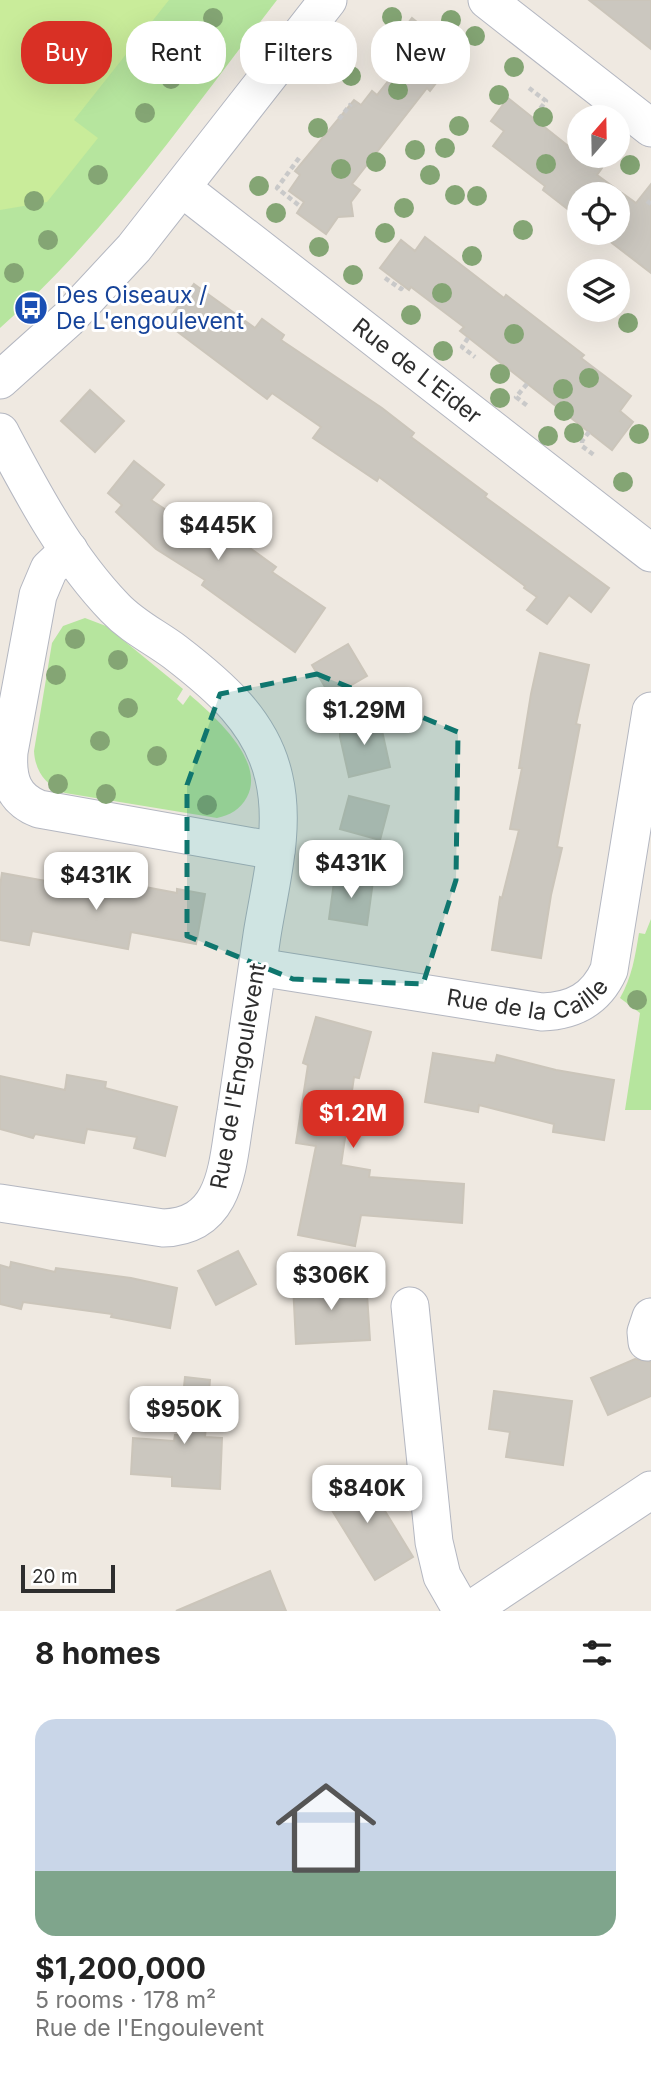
<!DOCTYPE html>
<html lang="en">
<head>
<meta charset="utf-8">
<style>
  :root { --surface:#fff; --page:#f6f6f6; --text:#222; --muted:#767676; --accent:#d93025 }
  body { margin:0; font-family:Inter,sans-serif; background:var(--page); color:var(--text); height:100vh; display:flex; flex-direction:column; font-size:26px; white-space:nowrap }
  * { box-sizing:border-box; margin:0 }
  p { font-size:23px; color:var(--muted) }
  .icon { flex:none; width:38px; height:38px; fill:none; stroke:currentColor; stroke-width:2; stroke-linecap:round; stroke-linejoin:round }
  .map { position:relative; height:1611px; overflow:hidden }
  .panel { display:flex; flex-direction:column; background:var(--surface); flex:1 }
  .panel>* { flex:none }
  .hud { position:absolute; left:21px; top:21px; width:609px; height:63px; display:flex; gap:14px }
  .needle { width:46px; rotate:20deg }
  .controls { position:absolute; left:567px; top:105px; display:grid; gap:14px }
  .controls a { display:grid; place-items:center; width:63px; height:63px; border-radius:50%; background:var(--surface); box-shadow:0 7px 28px #0002; font-size:35px }
  .scale { position:absolute; left:21px; bottom:18px; width:94px; box-sizing:border-box; padding-left:7px; border:4px solid #2e2e2e; border-top:0; font-size:19px; line-height:24px; white-space:nowrap; color:#2e2e2e; -webkit-text-stroke:5px #fff; paint-order:stroke }
  .price { position:absolute; translate:-50% -60px; padding:0 16px; border-radius:14px; background:#fff; color:#222; font-size:23px; line-height:46px; filter:drop-shadow(0 2px 4px #0008) }
  .price::after { content:''; position:absolute; left:50%; top:42px; width:21px; height:16px; margin-left:-10px; background:inherit; clip-path:polygon(0 0,100% 0,50% 100%) }
  .price.active { background:var(--accent); color:#fff }
  ul { padding:0; list-style:none }
  li { display:grid; align-content:center; gap:14px; height:371px; padding:0 35px }
  li span { display:grid; place-items:center; height:217px; border-radius:21px; color:#555 }
  li>.icon { margin-inline-start:auto }
  span .icon { width:126px; height:126px; fill:#fffc; stroke-width:1 }
  li b { font-size:30px }
  h2 { display:flex; justify-content:space-between; align-items:center; height:84px; padding:0 35px; font-size:30px }
  .chip { padding:0 24px; border-radius:28px; background:var(--surface); box-shadow:0 7px 28px #0002; font-size:24px; line-height:63px }
  .chip.active { background:var(--accent); color:#fff }
  .map>svg:first-child { display:block }
  .green { fill:#b6e59e }
  .pitch { fill:#c9ec9a }
  .building { fill:#cbc7bf; stroke:#cbc5ba; stroke-width:2 }
  .lines { fill:none; stroke-linecap:round; stroke-linejoin:round }
  .minor-casing { stroke:#b4b7c1; stroke-width:39 }
  .path { stroke:#c9c9c9; stroke-width:4.5; stroke-dasharray:5 3.5; stroke-linecap:butt }
  .minor { stroke:#fff; stroke-width:37 }
  .tree { fill:#84a574 }
  .marked { fill:#0f766e; fill-opacity:0.2; stroke:#0f766e; stroke-width:5; stroke-dasharray:14 9; stroke-linejoin:round }
  .labels { text-anchor:middle; stroke-width:6; stroke-linejoin:round; paint-order:stroke }
  .transit-label { font-size:23px; fill:#164399; stroke:#fff; text-anchor:start }
  .street-label { font-size:23px; fill:#2e2e2e; stroke:#fff }
</style>
</head>
<body>
<div class="map">
<svg width="651" height="1611" viewBox="0 0 651 1611">
  <rect width="100%" height="100%" fill="#efe9e1"/>
  <!-- green -->
  <g class="green">
    <path d="M0 0H277C190 112 107 234 0 328Z"/>
    <path d="M85 618 106 626 183 689 177 699 183 705 190 695C214 716 266 761 247 797 240 810 230 815 217 818L65 793C46 786 35 771 34 751L52 643 63 626Z"/>
    <path d="M651 919V1110H625L640 1013 620 998C632 977 635 957 639 933L645 934Z"/>
  </g>
  <!-- pitch -->
  <path class="pitch" d="M0 0H169L74 120 98 138 47 202 0 210Z"/>
  <!-- building -->
  <g class="building">
    <path d="M589 0H651V49Z"/>
    <path d="M412 18 428 31 433 24 467 51 456 64 450 65 430 91 427 88 352 184 360 190 351 202 353 216 338 217 326 234 297 213 304 202 289 191 300 175 295 171 354 100 361 105 372 91 377 95 408 56 402 52 408 46 397 37Z"/>
    <path d="M508 98 572 149 574 146 579 150V156H586L602 168 597 175 636 203 651 184V273L599 233H618V194H579V218L543 190 545 186 493 146 504 131 491 121Z"/>
    <path d="M425 237 504 298 506 295 584 355 581 358 631 396 620 411 633 422 612 450 460 331 464 327 411 287 409 290 380 268 401 240 415 251Z"/>
    <path d="M194 284 255 328 262 319 284 335 281 340 382 408 414 433 411 437 487 494 485 497 609 588 591 612 569 595 547 624 527 610 537 597 524 588 525 586 379 477 377 481 313 438 321 427 272 393 267 399 166 323Z"/>
    <path d="M90 390 124 421 95 452 61 421Z"/>
    <path d="M134 461 164 485 151 500 198 531 205 521 236 538 276 567 272 572 325 608 295 652 202 585 205 580 156 549 116 512 122 505 108 493Z"/>
    <path d="M348 644 367 676 331 697 312 665Z"/>
    <path d="M540 653 589 665 576 724 580 725 557 847 562 848 551 895 541 958 492 950 500 897 502 898 519 830 510 829 522 768H519L531 694Z"/>
    <path d="M379 717 390 767 349 777 340 737V726Z"/>
    <path d="M349 796 389 806 380 840 340 829Z"/>
    <path d="M2 873 95 890 97 878 177 893V889L205 894 196 944 131 932 128 949 32 931 29 945 0 940V886Z"/>
    <path d="M335 875 373 881 367 925 329 919Z"/>
    <path d="M316 1017 371 1032 359 1078 354 1077 341 1165 370 1170 369 1177 464 1184 462 1223 361 1215 355 1246 298 1235 316 1146 296 1143 308 1065 303 1063Z"/>
    <path d="M433 1053 495 1063 497 1055 556 1070 614 1080 604 1140 553 1132 554 1124 479 1105 478 1112 425 1102Z"/>
    <path d="M67 1075 106 1082 105 1088 177 1107 165 1156 134 1148 137 1137 87 1129 84 1143 35 1134 33 1138 0 1129V1076L65 1090Z"/>
    <path d="M238 1251 256 1284 216 1305 198 1271Z"/>
    <path d="M11 1262 55 1272 56 1268 131 1278 177 1288 170 1328 111 1317 112 1314 23 1302 21 1309 0 1304V1265L10 1268Z"/>
    <path d="M366 1279 370 1340 296 1344 293 1284Z"/>
    <path d="M635 1359 651 1362V1396L608 1415 591 1378Z"/>
    <path d="M185 1377 210 1380 205 1437 222 1438 220 1489 172 1486V1477L131 1474 133 1438 174 1441 175 1435H179Z"/>
    <path d="M494 1391 572 1401 563 1465 506 1457 510 1432 489 1429Z"/>
    <path d="M360 1470 413 1557 375 1580 322 1494Z"/>
    <path d="M270 1571 286 1611H176Z"/>
  </g>
  <g class="lines">
    <!-- minor casing -->
    <g class="minor-casing">
      <g id="minor">
        <path d="M487 0 651 128"/>
        <path id="s1" d="M182 188 651 553"/>
        <path d="M0 380 68 319 134 248 328 0"/>
        <path d="M0 432C33 494 66 557 115 608 133 627 155 637 175 652 218 685 262 722 274 778 286 829 270 884 262 935 253 994 245 1053 236 1112 227 1162 229 1226 163 1228L0 1203"/>
        <path d="M69 550 49 569 38 595 9 752C7 779 13 799 39 809L276 851"/>
        <path id="s2" d="M258 967 542 1012C574 1011 596 999 609 970L651 711"/>
        <path d="M410 1306 434 1542 442 1576 462 1611"/>
        <path d="M647 1342 646 1332 651 1317"/>
        <path d="M469 1611 651 1490"/>
      </g>
    </g>
    <!-- path -->
    <g class="path">
      <path d="M376 47 387 33 405 49"/>
      <path d="M529 88 546 101 533 118"/>
      <path d="M339 119 351 104"/>
      <path d="M299 158 277 188 301 207"/>
      <path d="M597 164 601 156"/>
      <path d="M647 201 651 204"/>
      <path d="M385 278 401 289 403 286"/>
      <path d="M468 338 462 347 475 357"/>
      <path d="M527 384 516 397 529 407"/>
      <path d="M589 432 582 441V446L594 455"/>
    </g>
    <!-- minor -->
    <use href="#minor" class="minor"/>
  </g>
  <!-- trees -->
  <g class="tree">
    <circle cx="392" cy="17" r="10"/>
    <circle cx="213" cy="18" r="10"/>
    <circle cx="451" cy="20" r="10"/>
    <circle cx="475" cy="36" r="10"/>
    <circle cx="192" cy="48" r="10"/>
    <circle cx="514" cy="67" r="10"/>
    <circle cx="351" cy="76" r="10"/>
    <circle cx="171" cy="79" r="10"/>
    <circle cx="398" cy="90" r="10"/>
    <circle cx="499" cy="95" r="10"/>
    <circle cx="145" cy="113" r="10"/>
    <circle cx="543" cy="117" r="10"/>
    <circle cx="459" cy="126" r="10"/>
    <circle cx="318" cy="128" r="10"/>
    <circle cx="445" cy="148" r="10"/>
    <circle cx="415" cy="150" r="10"/>
    <circle cx="376" cy="162" r="10"/>
    <circle cx="546" cy="164" r="10"/>
    <circle cx="630" cy="165" r="10"/>
    <circle cx="341" cy="169" r="10"/>
    <circle cx="98" cy="175" r="10"/>
    <circle cx="430" cy="175" r="10"/>
    <circle cx="259" cy="186" r="10"/>
    <circle cx="455" cy="195" r="10"/>
    <circle cx="477" cy="196" r="10"/>
    <circle cx="34" cy="201" r="10"/>
    <circle cx="404" cy="208" r="10"/>
    <circle cx="276" cy="213" r="10"/>
    <circle cx="523" cy="230" r="10"/>
    <circle cx="385" cy="233" r="10"/>
    <circle cx="48" cy="240" r="10"/>
    <circle cx="319" cy="247" r="10"/>
    <circle cx="472" cy="256" r="10"/>
    <circle cx="14" cy="273" r="10"/>
    <circle cx="353" cy="275" r="10"/>
    <circle cx="442" cy="293" r="10"/>
    <circle cx="411" cy="315" r="10"/>
    <circle cx="628" cy="323" r="10"/>
    <circle cx="514" cy="334" r="10"/>
    <circle cx="443" cy="351" r="10"/>
    <circle cx="500" cy="374" r="10"/>
    <circle cx="589" cy="378" r="10"/>
    <circle cx="563" cy="389" r="10"/>
    <circle cx="500" cy="398" r="10"/>
    <circle cx="564" cy="411" r="10"/>
    <circle cx="574" cy="433" r="10"/>
    <circle cx="639" cy="434" r="10"/>
    <circle cx="548" cy="436" r="10"/>
    <circle cx="623" cy="482" r="10"/>
    <circle cx="75" cy="639" r="10"/>
    <circle cx="118" cy="660" r="10"/>
    <circle cx="56" cy="675" r="10"/>
    <circle cx="128" cy="708" r="10"/>
    <circle cx="100" cy="741" r="10"/>
    <circle cx="157" cy="756" r="10"/>
    <circle cx="58" cy="784" r="10"/>
    <circle cx="106" cy="794" r="10"/>
    <circle cx="207" cy="805" r="10"/>
    <circle cx="637" cy="1000" r="10"/>
  </g>
  <!-- marked area -->
  <path class="marked" d="M317 674 458 732 456 880 423 984 293 979 187 936V785L220 694Z"/>
  <!-- icons -->
  <defs>
    <g id="bus-disc" transform="scale(1.75)"><circle r="9.5" fill="#1a4fb4" stroke="#fff"/><path d="M-5-6H5V4H4V6H2V4H-2V6H-4V4H-5ZM-3.5-4V0h7V-4ZM-3.5 1.2v1.5H-2V1.2ZM2 1.2v1.5H3.5V1.2Z" fill="#fff"/></g>
  </defs>
  <g fill-rule="evenodd">
    <use href="#bus-disc" x="31" y="308"/>
  </g>
  <g class="labels">
    <!-- transit labels -->
    <g class="transit-label">
      <text x="56" y="303">Des Oiseaux /<tspan x="56" dy="26">De L'engoulevent</tspan></text>
    </g>
    <!-- street labels -->
    <g class="street-label">
      <text dy="8" stroke="none"><textPath href="#s1" startOffset="298">Rue de L'Eider</textPath></text>
      <text dy="8" stroke="none"><textPath href="#s2" startOffset="275">Rue de la Caille</textPath></text>
      <text transform="translate(238 1076) rotate(-80)" y="8">Rue de l'Engoulevent</text>
    </g>
  </g>
</svg>
<div class="controls">
<a><svg class="needle" viewBox="-14 -14 28 28"><path d="M0-13l5 13h-10z" fill="#e53935"/><path d="M0 13l5-13h-10z" fill="#767676"/></svg></a>
<a><svg class="icon" aria-label="locate" viewBox="0 0 24 24"><circle cx="12" cy="12" r="6"/><path d="M12 2v4M12 18v4M2 12h4M18 12h4"/></svg></a>
<a><svg class="icon" aria-label="layers" viewBox="0 0 24 24"><path d="M12 4l9 5-9 5-9-5zM3 14l9 5 9-5"/></svg></a>
</div>
<div class="scale">20 m</div>
<b class="price" style="left:218px;top:562px">$445K</b>
<b class="price" style="left:364px;top:747px">$1.29M</b>
<b class="price" style="left:351px;top:900px">$431K</b>
<b class="price" style="left:96px;top:912px">$431K</b>
<b class="price active" style="left:353px;top:1150px">$1.2M</b>
<b class="price" style="left:331px;top:1312px">$306K</b>
<b class="price" style="left:184px;top:1446px">$950K</b>
<b class="price" style="left:367px;top:1525px">$840K</b>
<div class="hud">
<a class="chip active">Buy</a>
<a class="chip">Rent</a>
<a class="chip">Filters</a>
<a class="chip">New</a>
</div>
</div>
<section class="panel">
<h2>8 homes<svg class="icon" aria-label="filters" viewBox="0 0 24 24"><path d="M4 7h16M4 17h16"/><circle cx="9" cy="7" r="2"/><circle cx="15" cy="17" r="2"/></svg></h2>
<ul>
<li><span style="background:linear-gradient(#c9d6e8 70%,#7fa58c 0)"><svg class="icon" aria-label="home" viewBox="0 0 24 24"><path d="M3 11l9-7 9 7M6 9v11h12V9"/></svg></span><div><b>$1,200,000</b><p>5 rooms · 178 m²</p><p>Rue de l'Engoulevent</p></div></li>
</ul>
</section>
</body>
</html>
